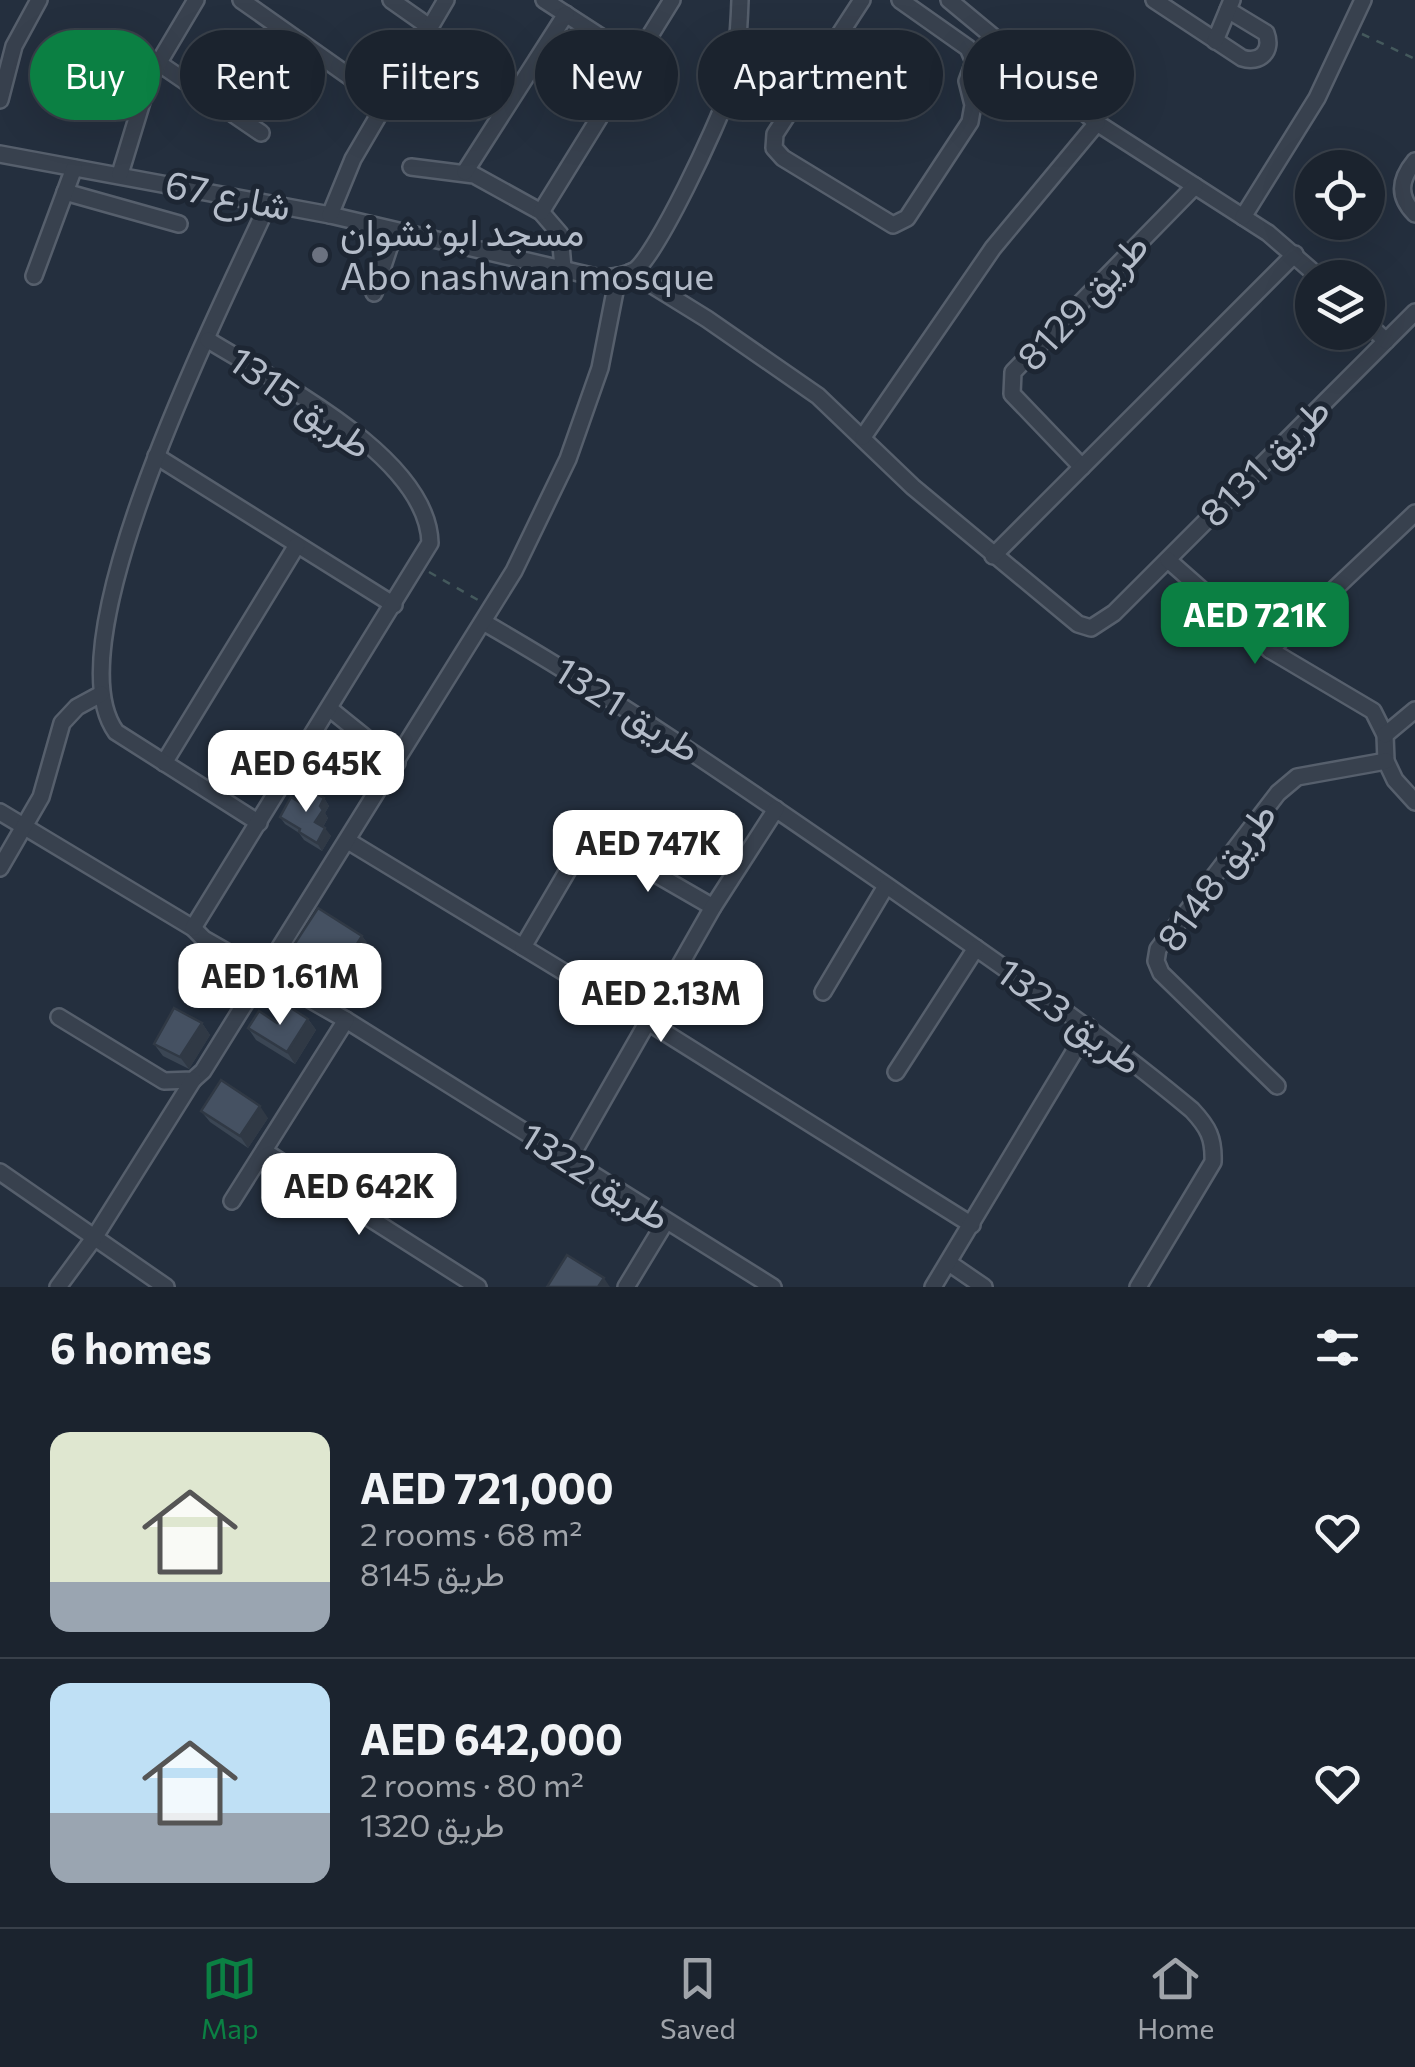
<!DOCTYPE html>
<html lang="en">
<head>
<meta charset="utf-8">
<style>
  :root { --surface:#1b232e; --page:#282f3a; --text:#f1f3f6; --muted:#a0a4aa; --line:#39404a; --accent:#0b8043 }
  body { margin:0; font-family:Commissioner,Vazirmatn,sans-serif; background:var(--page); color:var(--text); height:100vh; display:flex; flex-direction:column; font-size:38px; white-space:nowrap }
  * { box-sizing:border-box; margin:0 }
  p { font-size:32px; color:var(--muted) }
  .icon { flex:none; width:55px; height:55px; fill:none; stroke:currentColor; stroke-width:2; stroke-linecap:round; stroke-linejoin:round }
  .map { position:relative; height:1287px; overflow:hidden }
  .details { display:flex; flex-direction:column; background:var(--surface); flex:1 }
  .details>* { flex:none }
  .banner { position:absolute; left:30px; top:30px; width:1355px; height:90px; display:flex; gap:20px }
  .tools { position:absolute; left:1295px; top:150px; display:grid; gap:20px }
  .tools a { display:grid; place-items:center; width:90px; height:90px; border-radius:50%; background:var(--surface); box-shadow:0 10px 40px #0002,0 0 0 2px var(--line); font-size:50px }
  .price { position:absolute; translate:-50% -85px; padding:0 22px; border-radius:20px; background:#fff; color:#222; font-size:32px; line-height:65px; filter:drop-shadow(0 2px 5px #0008) }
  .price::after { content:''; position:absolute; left:50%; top:60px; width:30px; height:22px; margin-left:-15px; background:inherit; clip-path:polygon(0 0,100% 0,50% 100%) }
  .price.on { background:var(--accent); color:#fff }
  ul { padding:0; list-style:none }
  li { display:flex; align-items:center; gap:30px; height:250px; padding:0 50px }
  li+li { border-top:2px solid var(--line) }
  li span { display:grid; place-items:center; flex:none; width:280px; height:200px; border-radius:20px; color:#555 }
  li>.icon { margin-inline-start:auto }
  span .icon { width:120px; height:120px; fill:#fffc; stroke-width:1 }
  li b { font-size:42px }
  h2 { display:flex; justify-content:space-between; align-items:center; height:120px; padding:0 50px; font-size:42px }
  .pill { padding:0 35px; border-radius:45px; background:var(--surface); box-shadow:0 10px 40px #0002,0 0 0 2px var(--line); font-size:35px; line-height:90px }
  .pill.on { background:var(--accent); color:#fff }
  .tabs { display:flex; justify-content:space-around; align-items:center; height:140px; border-top:2px solid var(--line); background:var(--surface); font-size:28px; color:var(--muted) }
  .tabs a { display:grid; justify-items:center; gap:5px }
  .tabs .on { color:var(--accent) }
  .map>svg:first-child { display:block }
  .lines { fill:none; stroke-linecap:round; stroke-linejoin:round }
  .minor-casing { stroke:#565f6c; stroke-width:20 }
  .path { stroke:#44595c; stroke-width:2.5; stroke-dasharray:8 8; stroke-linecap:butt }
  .minor { stroke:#38414e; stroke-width:15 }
  .wall { fill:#3b4654 }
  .shaded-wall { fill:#303945 }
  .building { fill:#455162; stroke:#303945; stroke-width:2.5 }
  .worship-dot { fill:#6b7280; stroke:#1d2633; stroke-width:4 }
  .labels { text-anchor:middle; stroke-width:10; stroke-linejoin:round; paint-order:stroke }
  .street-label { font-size:38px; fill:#b4bcc9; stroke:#1d2633 }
  .poi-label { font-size:38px; fill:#b4bcc9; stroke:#1d2633; text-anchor:start }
</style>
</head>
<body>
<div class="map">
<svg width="1415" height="1287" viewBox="0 0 1415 1287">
  <rect width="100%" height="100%" fill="#242f3e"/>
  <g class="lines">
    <!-- minor casing -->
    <g class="minor-casing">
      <g id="minor">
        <path d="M241 0 384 101"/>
        <path d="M391 0 428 26"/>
        <path d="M544 0 635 59"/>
        <path d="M862 0 775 134 774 148 783 158 893 225 907 218 970 122 973 105 967 81 974 62 968 48 900 0"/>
        <path d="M949 0 1097 123 1268 233 1320 278"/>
        <path d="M1154 0 1242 58C1260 64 1273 51 1266 33L1228 10"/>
        <path d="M1215 41 1232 0"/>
        <path d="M736 55 784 62 815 73"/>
        <path d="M157 62 261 133"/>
        <path d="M733 70 779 75 807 85"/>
        <path d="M0 100 14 46 39 0"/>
        <path d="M0 154 330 215 596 277C609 278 622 277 634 271 656 257 719 122 728 93 737 63 739 31 740 0"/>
        <path d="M1415 161C1400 179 1397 196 1415 214"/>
        <path d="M411 167 474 175 541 212 560 234 563 268"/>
        <path d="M465 172 566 14"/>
        <path d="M120 174 149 79 196 0"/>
        <path d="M65 192 179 224"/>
        <path d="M541 212 672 0"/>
        <path d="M330 215 353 159 446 0"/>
        <path d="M1243 217 1317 98 1363 0"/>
        <path d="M631 272 707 319 818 396 913 487 1078 624 1091 628 1114 613 1415 312"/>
        <path d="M34 276 74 168"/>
        <path d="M374 293 394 233"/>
        <path d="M1368 324 1386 341"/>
        <path d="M863 437 993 248 1097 123"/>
        <path d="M156 456 394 605"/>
        <path d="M1082 467 1012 394 1013 372 1195 186"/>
        <path d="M993 556 1295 254"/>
        <path d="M1168 560 1270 650 1373 711 1385 735 1386 761 1395 780 1415 802"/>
        <path d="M485 623C624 703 754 794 886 885 990 958 1095 1029 1192 1110 1208 1127 1214 1138 1213 1162L1138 1287"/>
        <path d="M1270 650 1415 513"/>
        <path d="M330 709 397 763"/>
        <path d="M1385 735 1415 710"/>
        <path d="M164 763 297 545"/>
        <path d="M0 812 193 928 204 939 346 1020 773 1287"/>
        <path d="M259 823 116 732C50 642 224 302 268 204"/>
        <path d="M348 841 610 1000"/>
        <path d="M0 868 41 797 62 723 77 707 101 694"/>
        <path d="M193 928 430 543C428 456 274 381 208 340"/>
        <path d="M523 947 571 865 591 844 602 843 713 907"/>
        <path d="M823 992 886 886"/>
        <path d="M59 1017 164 1081 193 1080 203 1071 514 571 568 459 600 368 618 276"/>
        <path d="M648 1022 972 1225"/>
        <path d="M896 1072 976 948"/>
        <path d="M1277 1086 1161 973 1156 961 1158 949 1278 793 1297 777 1386 761"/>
        <path d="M264 1151 478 1287"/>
        <path d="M569 1160 713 907 776 809"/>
        <path d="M0 1172 166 1287"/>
        <path d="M232 1201 346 1020"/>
        <path d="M949 1263 984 1287"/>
        <path d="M58 1287 94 1238 193 1080"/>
        <path d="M626 1287 666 1221"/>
        <path d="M933 1287 1089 1027"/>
      </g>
    </g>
    <!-- path -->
    <g class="path">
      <path d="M1362 34 1415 59"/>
      <path d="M429 572 478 600"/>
    </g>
    <!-- minor -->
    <use href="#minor" class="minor"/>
  </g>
  <!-- wall -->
  <g class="wall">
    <path d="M324 798 329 806 325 813 328 818 323 827 331 836 322 851 304 840 299 833 285 824 280 817 299 802Z"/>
    <path d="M362 936 371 948 343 991 299 962 290 951Z"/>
    <path d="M308 1019 316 1030 295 1064 256 1040 248 1028Z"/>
    <path d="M202 1023 210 1035 189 1069 163 1056 154 1044Z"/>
    <path d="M201 1111 268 1118 248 1148 210 1122Z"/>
  </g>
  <!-- shaded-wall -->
  <g class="shaded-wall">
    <path d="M324 798 329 806 325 813 328 818 321 830 315 822 320 806Z"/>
    <path d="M325 828 331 836 322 851 317 843Z"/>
    <path d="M362 936 371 948 343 991 335 979Z"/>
    <path d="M308 1019 316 1030 295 1064 287 1052Z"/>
    <path d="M202 1023 210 1035 189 1069 180 1057Z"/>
    <path d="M260 1106 268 1118 248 1148 240 1136Z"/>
    <path d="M604 1278 610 1287H598Z"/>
  </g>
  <!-- building -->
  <g class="building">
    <path d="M307 789 324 798 320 806 323 810 315 822 325 828 317 843 299 832 300 829 280 817 291 797 299 802Z"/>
    <path d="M318 908 362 936 335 979 290 951Z"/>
    <path d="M288 1006 308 1019 287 1052 248 1028 259 1011 277 1023Z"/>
    <path d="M174 1008 202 1023 180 1057 154 1044Z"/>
    <path d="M221 1080 260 1106 240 1136 201 1111Z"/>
    <path d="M567 1255 604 1278 598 1287H547Z"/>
  </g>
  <!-- markers -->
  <circle class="worship-dot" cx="320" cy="255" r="10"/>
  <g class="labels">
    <!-- street labels -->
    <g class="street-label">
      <text transform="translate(228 196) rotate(11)" y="13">شارع 67</text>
      <text transform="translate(1083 302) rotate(-47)" y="13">طريق 8129</text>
      <text transform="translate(300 403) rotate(35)" y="13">طريق 1315</text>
      <text transform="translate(1265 462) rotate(-45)" y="13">طريق 8131</text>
      <text transform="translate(627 710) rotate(32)" y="13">طريق 1321</text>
      <text transform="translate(1217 877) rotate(-54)" y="13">طريق 8148</text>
      <text transform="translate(1069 1017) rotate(36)" y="13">طريق 1323</text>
      <text transform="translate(595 1177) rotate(32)" y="13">طريق 1322</text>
    </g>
    <!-- poi labels -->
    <g class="poi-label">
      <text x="340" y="246">مسجد ابو نشوان<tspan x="340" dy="44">Abo nashwan mosque</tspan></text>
    </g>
  </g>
</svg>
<div class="tools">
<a><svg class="icon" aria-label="locate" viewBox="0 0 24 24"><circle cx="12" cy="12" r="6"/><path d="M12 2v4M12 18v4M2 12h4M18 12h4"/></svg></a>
<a><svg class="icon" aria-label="layers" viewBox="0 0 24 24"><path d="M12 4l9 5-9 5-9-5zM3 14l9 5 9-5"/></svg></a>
</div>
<b class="price on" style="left:1255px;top:667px">AED 721K</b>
<b class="price" style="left:306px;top:815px">AED 645K</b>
<b class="price" style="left:648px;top:895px">AED 747K</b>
<b class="price" style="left:280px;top:1028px">AED 1.61M</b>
<b class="price" style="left:661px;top:1045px">AED 2.13M</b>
<b class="price" style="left:359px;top:1238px">AED 642K</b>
<div class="banner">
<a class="pill on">Buy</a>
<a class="pill">Rent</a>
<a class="pill">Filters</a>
<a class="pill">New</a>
<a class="pill">Apartment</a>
<a class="pill">House</a>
</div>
</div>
<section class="details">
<h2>6 homes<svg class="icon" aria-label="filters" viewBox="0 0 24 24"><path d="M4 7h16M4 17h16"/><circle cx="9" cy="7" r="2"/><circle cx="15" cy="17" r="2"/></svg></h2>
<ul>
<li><span style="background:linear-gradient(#dfe7d0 75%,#9aa5b1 0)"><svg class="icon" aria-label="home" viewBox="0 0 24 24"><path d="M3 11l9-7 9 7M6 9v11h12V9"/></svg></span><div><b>AED 721,000</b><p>2 rooms · 68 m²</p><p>طريق 8145</p></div><svg class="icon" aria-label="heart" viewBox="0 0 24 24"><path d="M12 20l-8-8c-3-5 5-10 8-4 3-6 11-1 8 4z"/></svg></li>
<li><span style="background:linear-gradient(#bfe0f5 65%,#9aa5b1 0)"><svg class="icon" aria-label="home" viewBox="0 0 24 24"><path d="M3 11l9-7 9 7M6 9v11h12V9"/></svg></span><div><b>AED 642,000</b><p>2 rooms · 80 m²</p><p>طريق 1320</p></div><svg class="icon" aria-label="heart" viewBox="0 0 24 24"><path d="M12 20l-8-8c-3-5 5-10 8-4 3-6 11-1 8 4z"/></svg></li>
</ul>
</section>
<nav class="tabs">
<a class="on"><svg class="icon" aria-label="map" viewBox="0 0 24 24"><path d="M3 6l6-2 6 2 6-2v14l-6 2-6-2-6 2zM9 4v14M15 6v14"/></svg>Map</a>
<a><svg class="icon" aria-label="saved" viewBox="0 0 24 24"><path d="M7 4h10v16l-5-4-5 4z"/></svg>Saved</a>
<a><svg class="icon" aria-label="home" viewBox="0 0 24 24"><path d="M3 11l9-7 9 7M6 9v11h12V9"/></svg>Home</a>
</nav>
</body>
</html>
